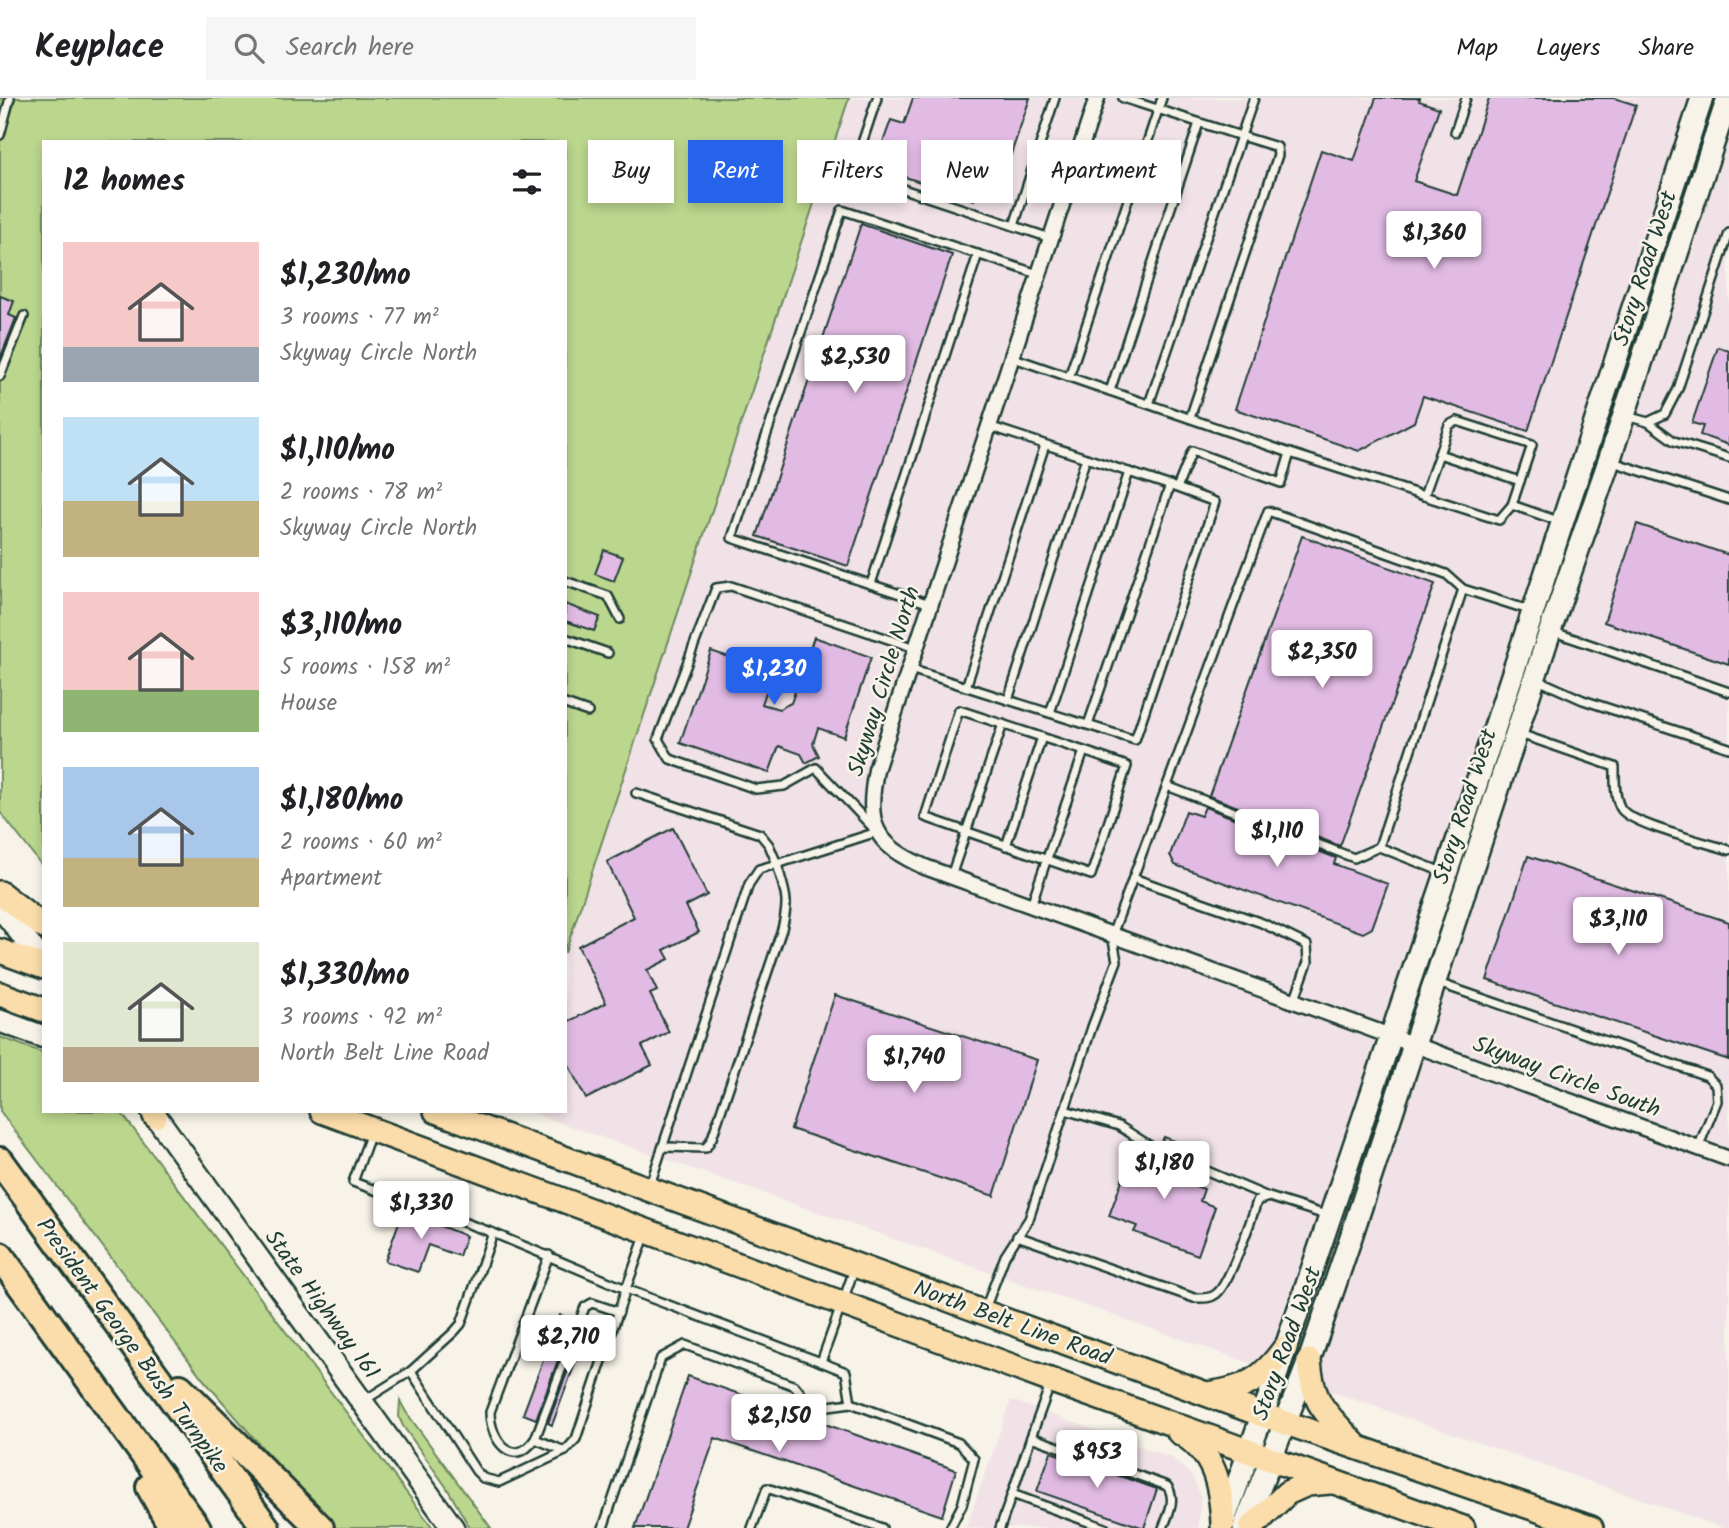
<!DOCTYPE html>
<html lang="en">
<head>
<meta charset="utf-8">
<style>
  :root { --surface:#fff; --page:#f6f6f6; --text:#202124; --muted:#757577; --line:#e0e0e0; --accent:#2563eb }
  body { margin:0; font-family:Kalam,sans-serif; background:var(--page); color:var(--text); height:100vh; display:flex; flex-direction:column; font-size:26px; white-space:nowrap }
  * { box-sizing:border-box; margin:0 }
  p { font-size:23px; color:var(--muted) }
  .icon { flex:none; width:38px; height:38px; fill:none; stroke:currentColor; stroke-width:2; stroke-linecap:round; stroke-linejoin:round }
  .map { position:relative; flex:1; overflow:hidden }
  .panel { position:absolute; left:42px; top:42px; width:525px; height:973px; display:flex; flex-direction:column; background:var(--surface); border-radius:0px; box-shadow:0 4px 10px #0003 }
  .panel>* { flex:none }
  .guide { position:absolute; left:588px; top:42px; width:665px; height:63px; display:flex; gap:14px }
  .price { position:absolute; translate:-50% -60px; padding:0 16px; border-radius:7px; background:#fff; color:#222; font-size:23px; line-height:46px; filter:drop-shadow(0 2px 4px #0008) }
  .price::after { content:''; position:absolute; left:50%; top:42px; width:21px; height:16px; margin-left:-10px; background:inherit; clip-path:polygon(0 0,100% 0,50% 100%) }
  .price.selected { background:var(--accent); color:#fff }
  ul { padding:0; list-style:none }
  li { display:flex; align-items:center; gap:21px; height:175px; padding:0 21px }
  li span { display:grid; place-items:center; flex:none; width:196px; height:140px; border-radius:0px; color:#555 }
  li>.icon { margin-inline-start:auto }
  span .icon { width:84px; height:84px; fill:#fffc; stroke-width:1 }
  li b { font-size:30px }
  h2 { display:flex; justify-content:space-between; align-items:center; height:84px; padding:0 21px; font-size:30px }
  .chip { padding:0 24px; border-radius:0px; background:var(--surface); box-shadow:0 4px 10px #0003; font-size:24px; line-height:63px }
  .chip.selected { background:var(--accent); color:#fff }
  header { display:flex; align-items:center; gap:42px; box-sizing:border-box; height:98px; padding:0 35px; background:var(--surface); border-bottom:2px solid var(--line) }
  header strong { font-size:33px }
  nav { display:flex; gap:38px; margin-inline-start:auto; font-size:24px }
  .search { width:490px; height:63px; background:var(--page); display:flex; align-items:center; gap:18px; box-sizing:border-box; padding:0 24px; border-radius:0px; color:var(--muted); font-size:26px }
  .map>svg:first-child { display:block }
  .built { fill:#f1e2e7 }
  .green { fill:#bbd68d; stroke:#6d8a60; stroke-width:2 }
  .building { fill:#e2bbe4; stroke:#1f3d34; stroke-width:2 }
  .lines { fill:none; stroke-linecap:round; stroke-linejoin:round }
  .lane-casing { stroke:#1f3d34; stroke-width:12 }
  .street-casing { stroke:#1f3d34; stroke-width:19 }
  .secondary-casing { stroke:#1f3d34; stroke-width:26 }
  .primary-casing { stroke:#1f3d34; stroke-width:28 }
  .highway-casing { stroke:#1f3d34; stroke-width:32 }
  .lane { stroke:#f7f3e8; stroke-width:7 }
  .street { stroke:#f7f3e8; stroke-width:14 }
  .secondary { stroke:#f7f3e8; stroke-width:21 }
  .primary { stroke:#fbddab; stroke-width:23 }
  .highway { stroke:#fbddab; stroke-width:26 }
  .labels { text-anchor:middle; stroke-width:5; stroke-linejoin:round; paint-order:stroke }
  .street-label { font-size:23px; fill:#1f3d34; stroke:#f7f3e8 }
</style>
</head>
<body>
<header>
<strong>Keyplace</strong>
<div class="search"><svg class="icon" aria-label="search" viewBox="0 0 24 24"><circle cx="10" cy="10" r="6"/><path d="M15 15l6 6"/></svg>Search here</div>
<nav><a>Map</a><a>Layers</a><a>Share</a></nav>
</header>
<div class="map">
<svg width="1729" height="1430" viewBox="0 0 1729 1430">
  <rect width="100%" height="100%" fill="#f7f3e8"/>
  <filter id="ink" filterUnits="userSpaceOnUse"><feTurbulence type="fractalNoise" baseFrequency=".0143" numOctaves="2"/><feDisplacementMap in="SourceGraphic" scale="14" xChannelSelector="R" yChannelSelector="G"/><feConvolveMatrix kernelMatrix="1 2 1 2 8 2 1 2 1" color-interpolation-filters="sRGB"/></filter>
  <g filter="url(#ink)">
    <!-- built -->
    <g class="built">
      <path d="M849 0H1729V1430H1723L527 1013H565V855Z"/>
      <path d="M1011 1302 1172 1360 1192 1378 1201 1398 1198 1430H966Z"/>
    </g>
    <!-- green -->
    <g class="green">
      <path d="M0 0H849L565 855V44H44V770L0 714Z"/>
      <path d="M0 939 44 955V1013H120L433 1430H332L203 1281 0 1013Z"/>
      <path d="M400 1303 406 1314 491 1430H470L447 1390 403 1328 399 1319Z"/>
    </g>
    <!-- building -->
    <g class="building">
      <path d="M913 0H1030L1001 86 994 83 989 98 976 94 974 102 890 74 897 52 882 47 891 22 904 26Z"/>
      <path d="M1376 0H1420L1419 3 1439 10 1414 83 1457 97 1489 0H1614L1636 7 1528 333 1423 298 1414 324 1359 353 1235 311 1321 52 1354 63Z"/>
      <path d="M861 126 952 157 848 468 757 438Z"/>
      <path d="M0 198 14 203 9 217 16 220 0 261Z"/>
      <path d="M1718 249 1729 253V347L1700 337 1703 328 1692 325Z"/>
      <path d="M1637 426 1729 457V566L1604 524Z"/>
      <path d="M1302 438 1435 486 1340 748 1209 698Z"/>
      <path d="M604 452 623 459 614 483 595 476Z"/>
      <path d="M565 506 600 519 594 533 565 523Z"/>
      <path d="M814 539 871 559 844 639 818 630 813 646 819 658 806 665 801 656 779 648 769 675 680 645 711 553 773 574 762 606 779 611 791 605Z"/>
      <path d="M1205 709 1336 760 1334 766 1388 786 1372 830 1363 835 1175 767 1170 757 1186 713 1201 718Z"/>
      <path d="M673 730 707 797 686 808 699 834 664 852 669 861 647 872 657 893 650 896 669 934 642 948 652 967 586 1001 565 960V925L606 905 578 848 634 819 607 764Z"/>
      <path d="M1528 758 1729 824V962L1487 882Z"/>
      <path d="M835 897 1037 962 994 1098 791 1031Z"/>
      <path d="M1164 1039 1191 1049 1188 1058 1183 1059 1180 1062 1184 1070 1179 1082 1204 1091 1200 1103 1215 1109 1198 1157 1134 1134 1137 1128 1109 1118 1129 1063 1152 1072 1156 1059 1163 1056 1164 1051 1160 1047Z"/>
      <path d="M403 1113 466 1138 459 1158 428 1147 418 1174 385 1163Z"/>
      <path d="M560 1217 573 1222 536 1321 523 1316Z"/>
      <path d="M585 1227 589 1228 552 1327 548 1325Z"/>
      <path d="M688 1278 956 1372 942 1418 715 1340 683 1430H635Z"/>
      <path d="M1051 1354 1157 1391 1144 1430 1037 1393Z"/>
    </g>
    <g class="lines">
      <!-- lane casing -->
      <g class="lane-casing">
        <g id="lane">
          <path d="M877 0 856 63 873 81 1050 140"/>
          <path d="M1123 0 1241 38 1254 0"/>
          <path d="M1455 34 1466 0"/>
          <path d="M0 37 10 0"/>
          <path d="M1014 128 1055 0"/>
          <path d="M1011 259 1290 355 1499 422 1512 407 1561 424"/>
          <path d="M0 278 24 218"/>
          <path d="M1069 279 1162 0"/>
          <path d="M1110 293 1199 25"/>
          <path d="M1149 306 1241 38 1277 49 1278 57 1190 320"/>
          <path d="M1626 318 1648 324 1665 316 1678 291 1729 135"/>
          <path d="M1648 324 1674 343 1729 360"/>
          <path d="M989 328 1174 389"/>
          <path d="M1439 356 1449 327 1457 323 1532 347 1512 407"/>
          <path d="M1610 363 1729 402"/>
          <path d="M1424 398 1439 356 1520 383"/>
          <path d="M565 483 608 498 620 521"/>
          <path d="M871 486 978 156"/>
          <path d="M930 506 732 440 842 112 1038 176"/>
          <path d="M1554 534 1729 594"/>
          <path d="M565 540 608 555"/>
          <path d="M910 571 1135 642 1215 404 1177 390 1192 353 1281 385 1290 355"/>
          <path d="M1538 582 1583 602 1729 650"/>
          <path d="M966 589 1045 347"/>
          <path d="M1008 602 1086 360"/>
          <path d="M565 606 588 614"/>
          <path d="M1050 615 1129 374"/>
          <path d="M1088 627 1170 387"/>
          <path d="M1520 636 1615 669C1615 681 1614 702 1622 712 1634 727 1707 745 1729 752"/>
          <path d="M1167 688 1354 760 1379 749 1445 775"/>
          <path d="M636 695 760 736 769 747 777 766 759 771 749 786 650 1087"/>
          <path d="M1006 748 1042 639"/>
          <path d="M1379 749 1463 491"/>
          <path d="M951 778 1003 626"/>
          <path d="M1133 780 1262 825 1307 847 1308 864 1294 903"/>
          <path d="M1031 807 1084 653 959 612 925 719C980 738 1036 758 1091 777L1127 668 1084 653"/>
          <path d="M1438 885 1707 978 1716 987 1717 1003 1698 1050"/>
          <path d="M1065 1012 1119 1028 1158 1053"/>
          <path d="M664 1049 706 1050 712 1040 782 831C790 800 785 796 777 766L877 734 816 670 784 688 756 691 670 661 658 641 716 490 731 488 915 550"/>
          <path d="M1186 1064 1268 1099"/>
          <path d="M645 1138 626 1191 821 1264 855 1169"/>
          <path d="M1017 1138 1194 1200C1202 1200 1210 1201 1216 1196 1229 1187 1252 1120 1257 1103L1269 1099 1329 1118"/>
          <path d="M549 1157 490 1314C490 1342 513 1372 535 1341L585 1209 592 1205 619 1214"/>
          <path d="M985 1211 1005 1158 1029 1121 1092 929 1117 863 1112 837 1268 413 1446 476 1463 491 1532 513"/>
          <path d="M821 1264 846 1274 851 1305 959 1345 974 1361 962 1407 950 1430"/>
          <path d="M411 1273 454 1234 461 1226 493 1135"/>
          <path d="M1050 1287 1031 1339 1167 1388C1177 1401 1168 1417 1163 1430"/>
          <path d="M365 1302 411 1273 476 1373 483 1380 499 1384 565 1353 576 1341 626 1191 493 1135 353 1084 371 1035"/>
          <path d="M1031 1339 1012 1396 1105 1430"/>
          <path d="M535 1341 565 1353"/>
          <path d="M603 1430 661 1260 685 1247 795 1288 808 1305 821 1309 851 1305"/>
          <path d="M752 1430 767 1390 882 1430"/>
          <path d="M1000 1430 1012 1396"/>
        </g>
      </g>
      <!-- street casing -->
      <g class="street-casing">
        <path id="street" d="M1097 0 876 672C866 726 873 746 925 769L1729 1061"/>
      </g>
      <!-- secondary casing -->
      <g class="secondary-casing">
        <g id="secondary">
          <path d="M0 809 44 865"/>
          <path d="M0 923 44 939"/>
          <path d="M152 1013 453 1430"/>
          <path d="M1222 1428 1269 1299 1474 693 1702 0"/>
          <path d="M1244 1430 1309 1263 1350 1142 1550 533 1609 363 1728 0"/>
        </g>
      </g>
      <!-- primary casing -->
      <g class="primary-casing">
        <g id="primary">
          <path d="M0 795 44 829"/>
          <path d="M0 853 44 869"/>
          <path d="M0 896 44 912"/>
          <path d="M154 1013 155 1018"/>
          <path d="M322 1013 1052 1283 1463 1430"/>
          <path d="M436 1013 1263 1317 1591 1430"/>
          <path d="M1309 1263C1313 1311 1328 1315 1357 1349"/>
          <path d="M1208 1296C1246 1291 1263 1281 1285 1250"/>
          <path d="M1179 1334C1215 1355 1221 1387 1223 1425"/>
          <path d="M1251 1430 1287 1395 1307 1386 1330 1384"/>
        </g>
      </g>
      <!-- highway casing -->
      <g class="highway-casing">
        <g id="highway">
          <path d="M0 1063 266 1430"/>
          <path d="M0 1158 197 1430"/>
          <path d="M180 1290 320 1430"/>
          <path d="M150 1389 173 1430"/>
        </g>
      </g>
      <!-- lane -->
      <use href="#lane" class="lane"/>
      <!-- street -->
      <use href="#street" class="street"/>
      <!-- secondary -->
      <use href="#secondary" class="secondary"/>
      <!-- primary -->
      <use href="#primary" class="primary"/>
      <!-- highway -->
      <use href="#highway" class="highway"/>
    </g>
  </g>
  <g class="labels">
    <!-- street labels -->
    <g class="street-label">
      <text transform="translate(1644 170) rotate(-72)" y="8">Story Road West</text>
      <text transform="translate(883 583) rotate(-73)" y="8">Skyway Circle North</text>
      <text transform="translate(1464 708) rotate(-72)" y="8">Story Road West</text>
      <text transform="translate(1567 978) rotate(20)" y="8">Skyway Circle South</text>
      <text transform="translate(323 1206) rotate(54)" y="8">State Highway 161</text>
      <text transform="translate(1013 1224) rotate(20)" y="8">North Belt Line Road</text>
      <text transform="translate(1286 1245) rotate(-70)" y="8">Story Road West</text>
      <text transform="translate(133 1247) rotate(54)" y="8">President George Bush Turnpike</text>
    </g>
  </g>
</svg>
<b class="price" style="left:1434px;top:173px">$1,360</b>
<b class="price" style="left:855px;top:297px">$2,530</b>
<b class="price" style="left:1322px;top:592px">$2,350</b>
<b class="price selected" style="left:774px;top:609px">$1,230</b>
<b class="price" style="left:1277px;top:771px">$1,110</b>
<b class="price" style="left:1618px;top:859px">$3,110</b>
<b class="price" style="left:914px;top:997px">$1,740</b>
<b class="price" style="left:1164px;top:1103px">$1,180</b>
<b class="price" style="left:421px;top:1143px">$1,330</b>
<b class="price" style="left:568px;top:1277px">$2,710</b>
<b class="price" style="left:779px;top:1356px">$2,150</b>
<b class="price" style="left:1097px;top:1392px">$953</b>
<div class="guide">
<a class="chip">Buy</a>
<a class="chip selected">Rent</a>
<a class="chip">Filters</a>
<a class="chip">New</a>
<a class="chip">Apartment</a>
</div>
<section class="panel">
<h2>12 homes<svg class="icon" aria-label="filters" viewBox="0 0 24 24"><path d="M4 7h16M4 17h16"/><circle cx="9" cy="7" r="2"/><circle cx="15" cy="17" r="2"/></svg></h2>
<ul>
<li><span style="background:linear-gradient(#f6c9c9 75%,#9aa5b1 0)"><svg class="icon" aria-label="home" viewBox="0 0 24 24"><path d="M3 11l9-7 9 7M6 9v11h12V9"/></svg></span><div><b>$1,230/mo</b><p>3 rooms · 77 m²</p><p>Skyway Circle North</p></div></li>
<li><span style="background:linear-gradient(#bfe0f5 60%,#c2b280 0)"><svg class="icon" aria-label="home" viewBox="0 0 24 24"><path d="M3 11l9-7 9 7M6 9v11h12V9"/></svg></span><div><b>$1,110/mo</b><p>2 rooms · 78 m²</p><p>Skyway Circle North</p></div></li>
<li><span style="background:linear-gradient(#f6c9c9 70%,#8fb573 0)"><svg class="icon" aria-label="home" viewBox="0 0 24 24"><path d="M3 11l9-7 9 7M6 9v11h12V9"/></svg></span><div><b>$3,110/mo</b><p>5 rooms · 158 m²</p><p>House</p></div></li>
<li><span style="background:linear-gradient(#a9c7e8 65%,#c2b280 0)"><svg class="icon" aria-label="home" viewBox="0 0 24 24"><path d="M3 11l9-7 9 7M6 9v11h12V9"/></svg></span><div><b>$1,180/mo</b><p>2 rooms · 60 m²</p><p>Apartment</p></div></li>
<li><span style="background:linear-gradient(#dfe7d0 75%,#b9a48a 0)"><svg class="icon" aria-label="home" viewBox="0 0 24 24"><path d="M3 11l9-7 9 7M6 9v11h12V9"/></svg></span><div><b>$1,330/mo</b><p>3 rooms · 92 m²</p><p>North Belt Line Road</p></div></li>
</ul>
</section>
</div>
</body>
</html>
